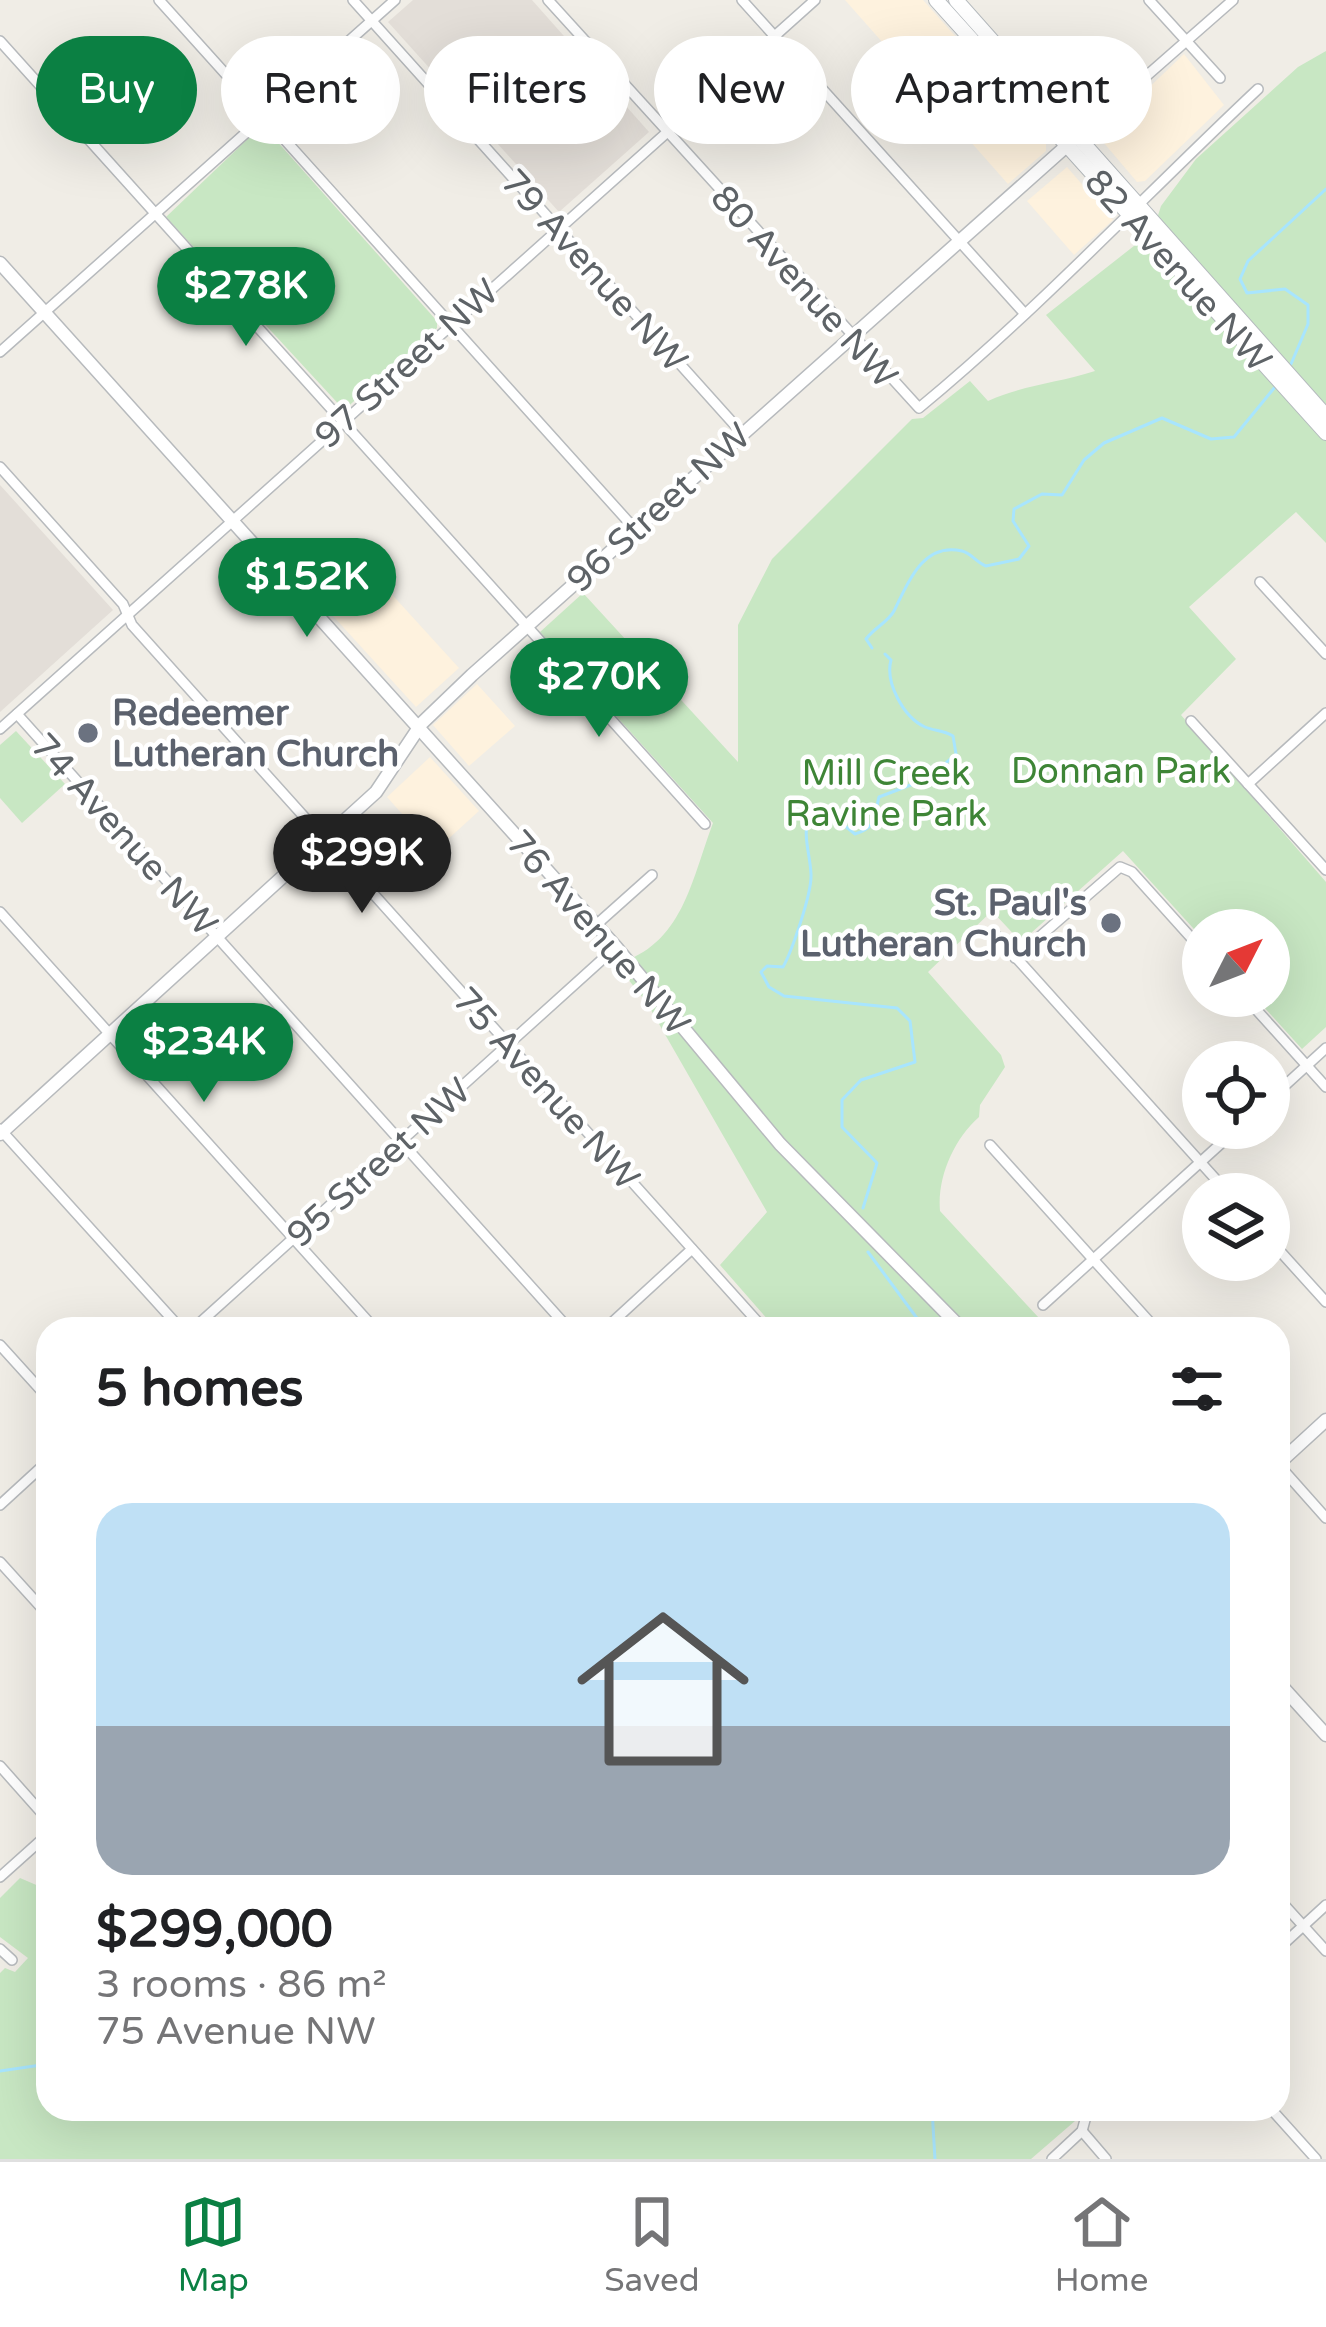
<!DOCTYPE html>
<html lang="en">
<head>
<meta charset="utf-8">
<style>
  :root { --surface:#fff; --page:#f2f2f2; --text:#202124; --muted:#757577; --line:#e0e0e0; --accent:#0b8043 }
  body { margin:0; font-family:"Varela Round",sans-serif; background:var(--page); color:var(--text); height:100vh; display:flex; flex-direction:column; font-size:45px; white-space:nowrap }
  * { box-sizing:border-box; margin:0 }
  p { font-size:39px; color:var(--muted) }
  .icon { flex:none; width:66px; height:66px; fill:none; stroke:currentColor; stroke-width:2; stroke-linecap:round; stroke-linejoin:round }
  .map { position:relative; flex:1; overflow:hidden }
  .drawer { position:absolute; left:36px; top:1317px; width:1254px; height:804px; display:flex; flex-direction:column; background:var(--surface); border-radius:36px; box-shadow:0 12px 48px #0002 }
  .drawer>* { flex:none }
  .guide { position:absolute; left:36px; top:36px; width:1254px; height:108px; display:flex; gap:24px }
  .needle { width:78px; rotate:48deg }
  .controls { position:absolute; left:1182px; top:909px; display:grid; gap:24px }
  .controls a { display:grid; place-items:center; width:108px; height:108px; border-radius:50%; background:var(--surface); box-shadow:0 12px 48px #0002; font-size:60px }
  .price { position:absolute; translate:-50% -102px; padding:0 27px; border-radius:42px; background:var(--accent); color:#fff; font-size:39px; line-height:78px; filter:drop-shadow(0 3px 6px #0008) }
  .price::after { content:''; position:absolute; left:50%; top:72px; width:36px; height:27px; margin-left:-18px; background:inherit; clip-path:polygon(0 0,100% 0,50% 100%) }
  .price.current { background:#222; color:#fff }
  ul { padding:0; list-style:none }
  li { display:grid; align-content:center; gap:24px; height:636px; padding:0 60px }
  li+li { border-top:3px solid var(--line) }
  li span { display:grid; place-items:center; height:372px; border-radius:36px; color:#555 }
  li>.icon { margin-inline-start:auto }
  span .icon { width:216px; height:216px; fill:#fffc; stroke-width:1 }
  li b { font-size:51px }
  h2 { display:flex; justify-content:space-between; align-items:center; height:144px; padding:0 60px; font-size:51px }
  .chip { padding:0 42px; border-radius:54px; background:var(--surface); box-shadow:0 12px 48px #0002; font-size:42px; line-height:108px }
  .chip.current { background:var(--accent); color:#fff }
  .tabs { display:flex; justify-content:space-around; align-items:center; height:168px; border-top:3px solid var(--line); background:var(--surface); font-size:33px; color:var(--muted) }
  .tabs a { display:grid; justify-items:center; gap:6px }
  .tabs .current { color:var(--accent) }
  .map>svg:first-child { display:block }
  .commercial { fill:#fef2de }
  .education { fill:#e3ded8 }
  .green { fill:#c8e7c3 }
  .lines { fill:none; stroke-linecap:round; stroke-linejoin:round }
  .stream { stroke:#a8e5fe; stroke-width:3 }
  .minor-casing { stroke:#b7babd; stroke-width:12 }
  .tertiary-casing { stroke:#b7babd; stroke-width:15 }
  .secondary-casing { stroke:#b5babe; stroke-width:16 }
  .minor { stroke:#fff; stroke-width:9 }
  .tertiary { stroke:#fff; stroke-width:12 }
  .secondary { stroke:#fff; stroke-width:14 }
  .worship-dot { fill:#6b7280; stroke:#fff; stroke-width:4.5 }
  .labels { text-anchor:middle; stroke-width:9; stroke-linejoin:round; paint-order:stroke }
  .street-label { font-size:36px; fill:#5e6367; stroke:#fff }
  .worship-label { font-size:36px; font-weight:bold; fill:#5b616d; stroke:#fff; text-anchor:start }
  .park-label { font-size:36px; fill:#3e8536; stroke:#fff }
</style>
</head>
<body>
<div class="map">
<svg width="1326" height="2159" viewBox="0 0 1326 2159">
  <rect width="100%" height="100%" fill="#f0ede6"/>
  <!-- commercial -->
  <g class="commercial">
    <path d="M845 0H923L1046 138V151L1008 184Z"/>
    <path d="M1184 54 1224 105 1145 181 1137 182 1098 136Z"/>
    <path d="M1067 167 1113 220 1074 255 1027 201Z"/>
    <path d="M366 566 459 668 416 707 323 605Z"/>
    <path d="M477 684 515 726 469 766 433 725Z"/>
    <path d="M430 757 479 811 435 851 387 797Z"/>
  </g>
  <!-- education -->
  <g class="education">
    <path d="M413 0H532L649 132 559 212 388 22Z"/>
    <path d="M0 485 113 610 0 712Z"/>
  </g>
  <!-- green -->
  <g class="green">
    <path d="M1326 51V543L1296 512 1189 607 1236 659 1181 715 1326 882V1027L1302 1049 1254 996H1269V930H1203V939L1123 851 1021 942 992 911 928 972 1001 1055 1005 1067 980 1105 979 1117C954 1139 937 1177 940 1211L1039 1318 1029 1329H776L720 1265 767 1212 647 1003 616 964C683 945 691 881 713 823L540 632 583 593 738 762V625L772 559 912 419 923 418 970 381 988 401C1023 385 1058 383 1095 371L1046 315 1153 231 1161 206 1196 159 1298 67Z"/>
    <path d="M592 76 607 93 594 105 600 112 581 129 556 102Z"/>
    <path d="M258 129 267 130 437 321V328L344 410 166 217Z"/>
    <path d="M16 731 65 784 22 823 0 798V745Z"/>
    <path d="M20 1878 48 1890V2109H1076L1075 2121 1031 2159H0V1973L5 1968 15 1972 28 1958 0 1937V1898Z"/>
  </g>
  <g class="lines">
    <!-- stream -->
    <g class="stream">
      <path d="M1291 364 1308 324V305L1285 289 1247 293 1240 279 1248 261 1326 189"/>
      <path d="M872 648 866 639C874 628 888 622 894 611 906 588 921 541 962 551 971 553 976 562 986 566L1019 559 1029 546 1013 521 1014 509 1042 494 1062 495 1084 460 1104 443 1162 418 1211 439 1234 437 1275 387"/>
      <path d="M863 1208 877 1163 842 1127V1100L861 1080 915 1062 910 1021 897 1008 784 996 769 987 761 972 767 966 783 967C792 951 812 893 811 874 810 853 803 839 808 817L824 809 855 834C878 827 874 816 879 797L929 778 956 754 953 736C943 730 934 731 925 727 903 717 885 682 891 660L885 654"/>
      <path d="M868 1252 925 1329"/>
      <path d="M0 2071 48 2064"/>
      <path d="M932 2109 935 2159"/>
    </g>
    <!-- minor casing -->
    <g class="minor-casing">
      <g id="minor">
        <path d="M159 0 634 528"/>
        <path d="M353 0 741 432"/>
        <path d="M548 0 919 408C1040 308 1145 195 1258 89"/>
        <path d="M742 0 1025 314"/>
        <path d="M1149 0 1220 78"/>
        <path d="M0 41 705 824"/>
        <path d="M1078 136 1233 0"/>
        <path d="M0 352 395 0"/>
        <path d="M0 467 123 604 132 625 764 1329"/>
        <path d="M1260 582 1326 654"/>
        <path d="M17 714 569 1329"/>
        <path d="M1191 721 1326 870"/>
        <path d="M0 729 815 0"/>
        <path d="M1248 784 1326 713"/>
        <path d="M0 912 375 1329"/>
        <path d="M596 925 652 875"/>
        <path d="M993 932 1229 1194"/>
        <path d="M1015 958 1120 867 1132 872 1203 951"/>
        <path d="M1244 996 1326 1087"/>
        <path d="M1269 1100 1326 1048"/>
        <path d="M0 1129 181 1329"/>
        <path d="M990 1145 1156 1329"/>
        <path d="M1269 1239 1326 1302"/>
        <path d="M1043 1305 1238 1128"/>
        <path d="M193 1329 616 947"/>
        <path d="M605 1329 692 1249"/>
        <path d="M0 1345 48 1398"/>
        <path d="M1278 1464 1326 1518"/>
        <path d="M0 1505 48 1461"/>
        <path d="M0 1562 48 1615"/>
        <path d="M0 1766 48 1820"/>
        <path d="M0 1877 48 1834"/>
        <path d="M1278 1898 1326 1951"/>
        <path d="M0 1949 12 1960"/>
        <path d="M1278 1949 1326 1905"/>
        <path d="M1271 2109 1316 2159"/>
        <path d="M1082 2131 1106 2159"/>
        <path d="M1052 2159 1082 2131 1088 2109"/>
      </g>
    </g>
    <!-- tertiary casing -->
    <g class="tertiary-casing">
      <g id="tertiary">
        <path d="M0 263 616 947 780 1144 962 1329"/>
        <path d="M0 1134 376 792 422 723 472 675 1071 142"/>
        <path d="M1278 1464 1326 1420"/>
        <path d="M1278 1682 1326 1735"/>
      </g>
    </g>
    <!-- secondary casing -->
    <g class="secondary-casing">
      <g id="secondary">
        <path d="M936 0 1326 433"/>
        <path d="M956 0 1326 416"/>
      </g>
    </g>
    <!-- minor -->
    <use href="#minor" class="minor"/>
    <!-- tertiary -->
    <use href="#tertiary" class="tertiary"/>
    <!-- secondary -->
    <use href="#secondary" class="secondary"/>
  </g>
  <!-- markers -->
  <g class="worship-dot">
    <circle cx="88" cy="733" r="12"/>
    <circle cx="1111" cy="923" r="12"/>
  </g>
  <g class="labels">
    <!-- street labels -->
    <g class="street-label">
      <text transform="translate(595 270) rotate(48)" y="13">79 Avenue NW</text>
      <text transform="translate(1179 270) rotate(48)" y="13">82 Avenue NW</text>
      <text transform="translate(805 286) rotate(48)" y="13">80 Avenue NW</text>
      <text transform="translate(406 363) rotate(-42)" y="13">97 Street NW</text>
      <text transform="translate(658 507) rotate(-42)" y="13">96 Street NW</text>
      <text transform="translate(125 834) rotate(48)" y="13">74 Avenue NW</text>
      <text transform="translate(599 932) rotate(49)" y="13">76 Avenue NW</text>
      <text transform="translate(547 1088) rotate(48)" y="13">75 Avenue NW</text>
      <text transform="translate(378 1162) rotate(-42)" y="13">95 Street NW</text>
    </g>
    <!-- worship labels -->
    <g class="worship-label">
      <text x="112" y="725">Redeemer<tspan x="112" dy="41">Lutheran Church</tspan></text>
      <text x="1087" y="915" text-anchor="end">St. Paul's<tspan x="1087" dy="41">Lutheran Church</tspan></text>
    </g>
    <!-- park labels -->
    <g class="park-label">
      <text x="1121" y="783">Donnan Park</text>
      <text x="886" y="785">Mill Creek<tspan x="886" dy="41">Ravine Park</tspan></text>
    </g>
  </g>
</svg>
<div class="controls">
<a><svg class="needle" viewBox="-14 -14 28 28"><path d="M0-13l5 13h-10z" fill="#e53935"/><path d="M0 13l5-13h-10z" fill="#757577"/></svg></a>
<a><svg class="icon" aria-label="locate" viewBox="0 0 24 24"><circle cx="12" cy="12" r="6"/><path d="M12 2v4M12 18v4M2 12h4M18 12h4"/></svg></a>
<a><svg class="icon" aria-label="layers" viewBox="0 0 24 24"><path d="M12 4l9 5-9 5-9-5zM3 14l9 5 9-5"/></svg></a>
</div>
<b class="price" style="left:246px;top:349px">$278K</b>
<b class="price" style="left:307px;top:640px">$152K</b>
<b class="price" style="left:599px;top:740px">$270K</b>
<b class="price current" style="left:362px;top:916px">$299K</b>
<b class="price" style="left:204px;top:1105px">$234K</b>
<div class="guide">
<a class="chip current">Buy</a>
<a class="chip">Rent</a>
<a class="chip">Filters</a>
<a class="chip">New</a>
<a class="chip">Apartment</a>
</div>
<section class="drawer">
<h2>5 homes<svg class="icon" aria-label="filters" viewBox="0 0 24 24"><path d="M4 7h16M4 17h16"/><circle cx="9" cy="7" r="2"/><circle cx="15" cy="17" r="2"/></svg></h2>
<ul>
<li><span style="background:linear-gradient(#bfe0f5 60%,#9aa5b1 0)"><svg class="icon" aria-label="home" viewBox="0 0 24 24"><path d="M3 11l9-7 9 7M6 9v11h12V9"/></svg></span><div><b>$299,000</b><p>3 rooms · 86 m²</p><p>75 Avenue NW</p></div></li>
</ul>
</section>
</div>
<nav class="tabs">
<a class="current"><svg class="icon" aria-label="map" viewBox="0 0 24 24"><path d="M3 6l6-2 6 2 6-2v14l-6 2-6-2-6 2zM9 4v14M15 6v14"/></svg>Map</a>
<a><svg class="icon" aria-label="saved" viewBox="0 0 24 24"><path d="M7 4h10v16l-5-4-5 4z"/></svg>Saved</a>
<a><svg class="icon" aria-label="home" viewBox="0 0 24 24"><path d="M3 11l9-7 9 7M6 9v11h12V9"/></svg>Home</a>
</nav>
</body>
</html>
